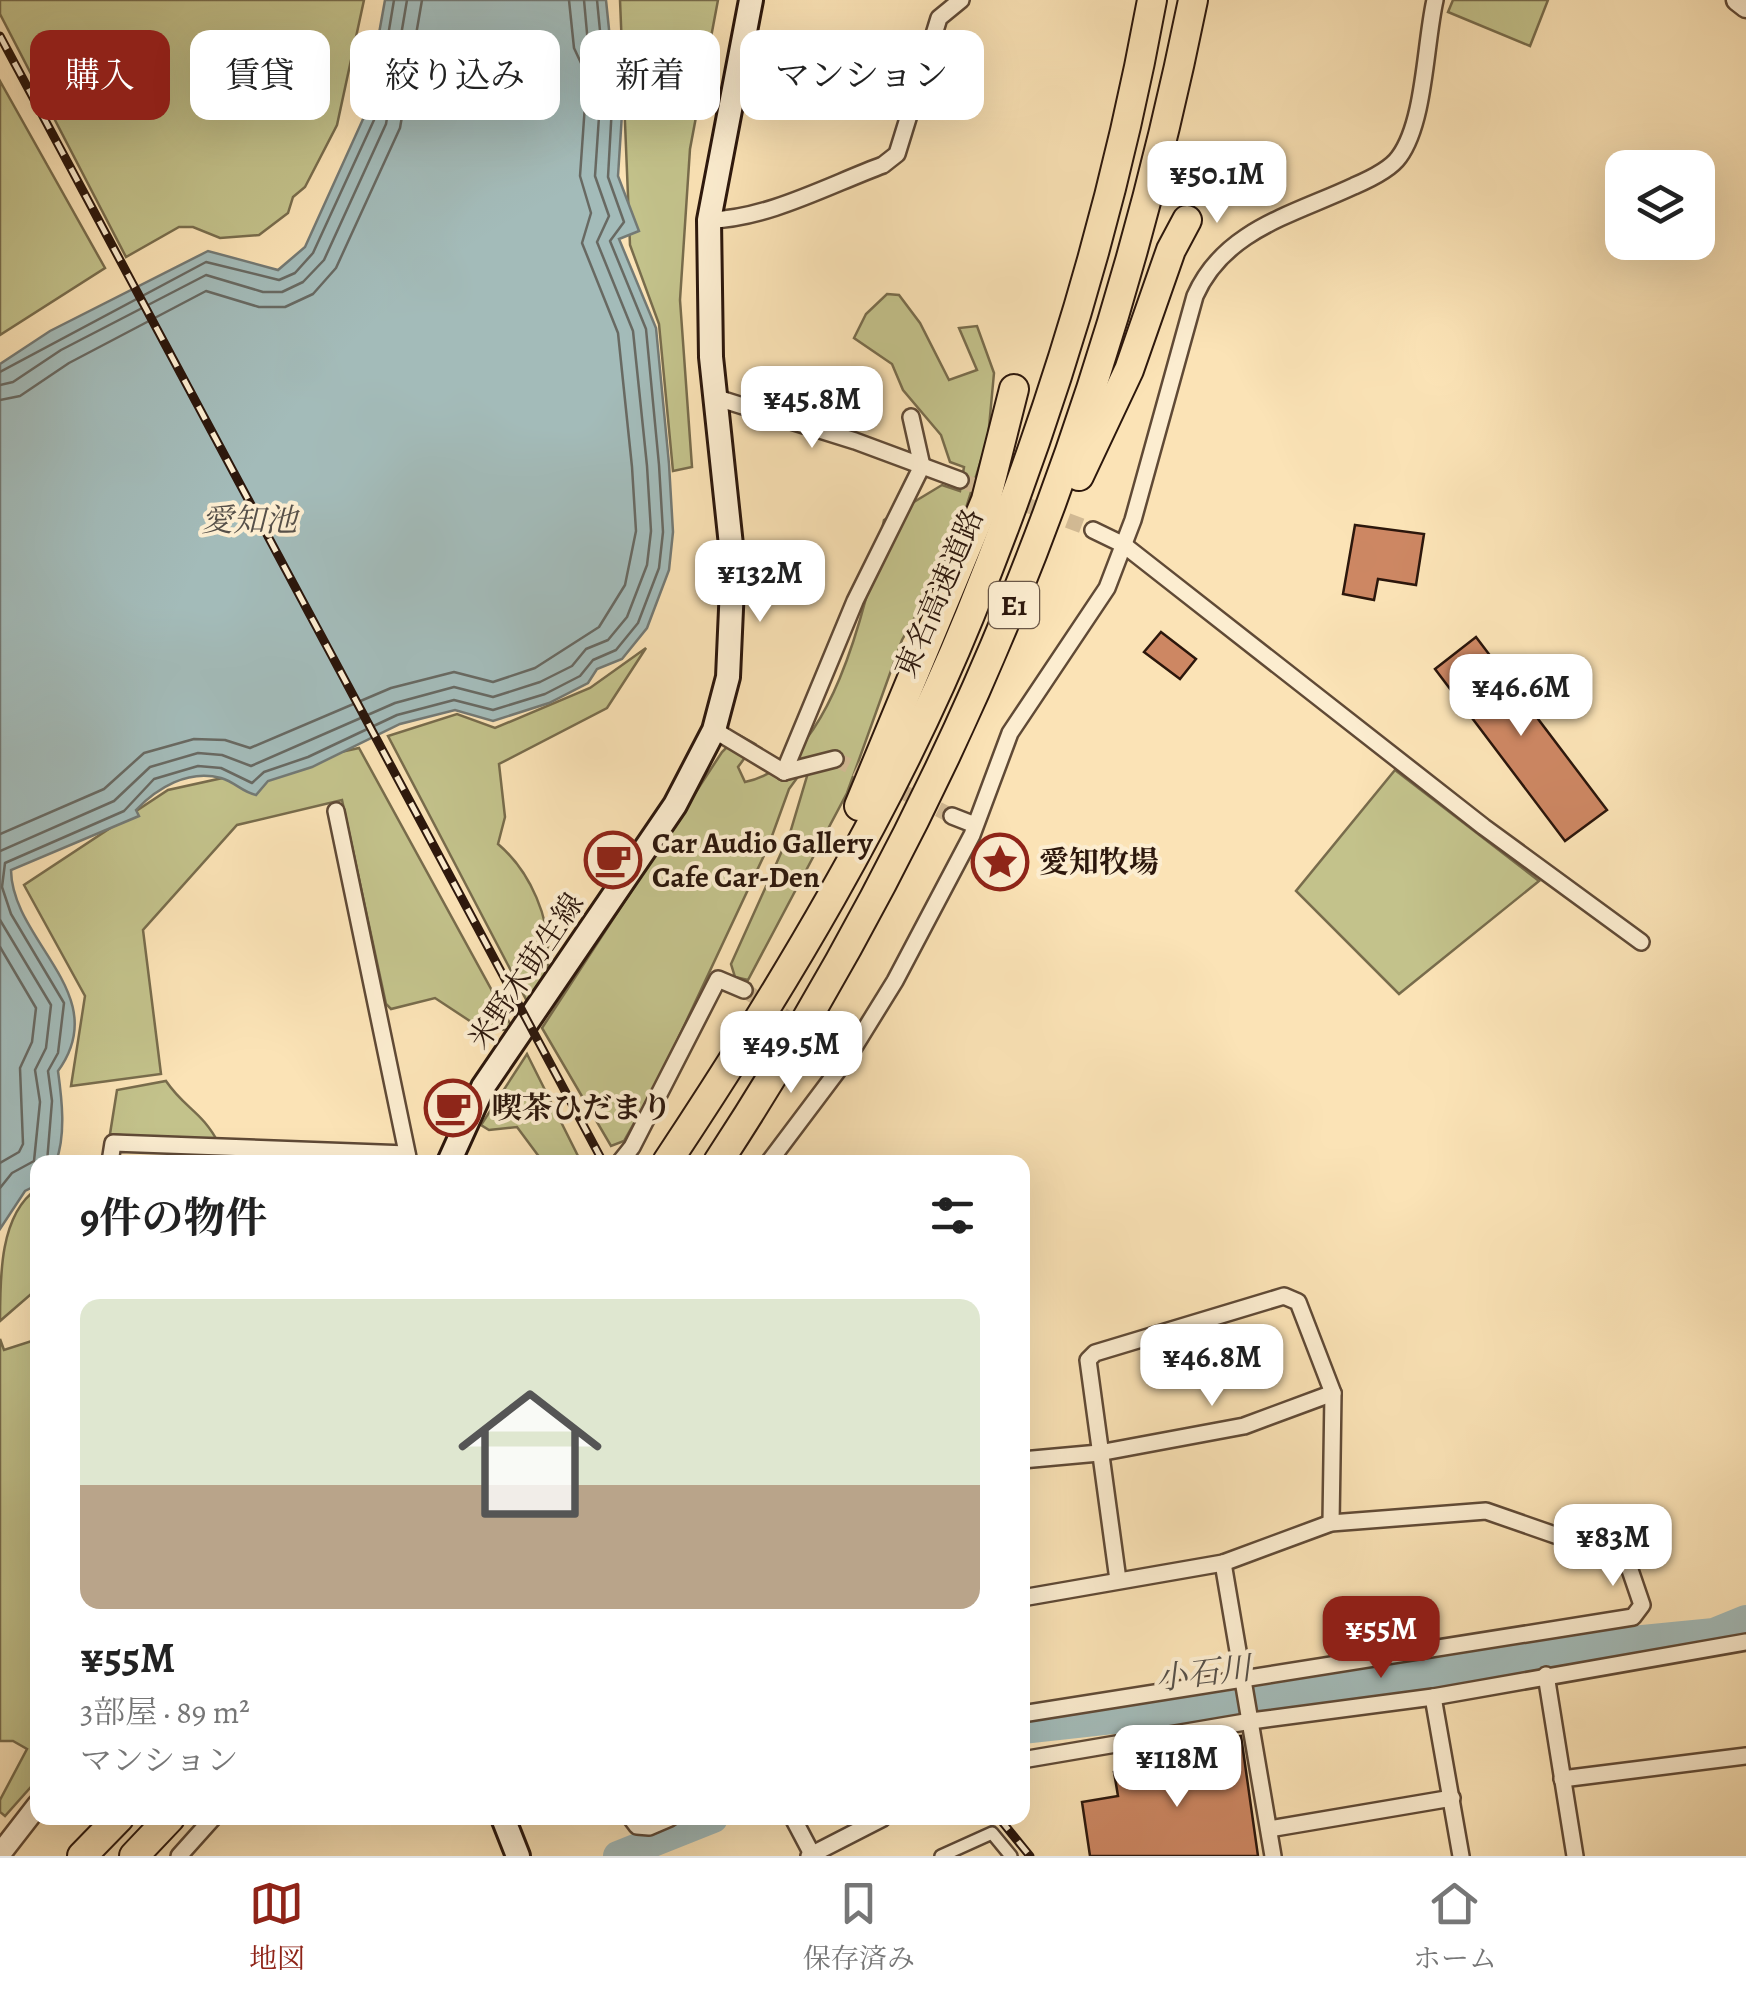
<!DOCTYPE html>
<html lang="ja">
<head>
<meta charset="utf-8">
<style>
  :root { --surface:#fff; --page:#f6f6f6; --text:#222; --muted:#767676; --line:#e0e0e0; --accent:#8f2418 }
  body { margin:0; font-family:Alegreya,"Noto Serif JP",serif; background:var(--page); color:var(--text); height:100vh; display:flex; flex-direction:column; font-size:38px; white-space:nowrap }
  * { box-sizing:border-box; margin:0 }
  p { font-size:32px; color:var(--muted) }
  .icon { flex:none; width:55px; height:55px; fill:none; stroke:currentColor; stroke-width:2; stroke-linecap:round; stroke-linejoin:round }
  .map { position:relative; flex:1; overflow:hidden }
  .details { position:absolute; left:30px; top:1155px; width:1000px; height:670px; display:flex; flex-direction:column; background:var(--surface); border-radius:20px; box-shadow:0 10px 40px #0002 }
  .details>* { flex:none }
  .hud { position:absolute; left:30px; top:30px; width:1000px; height:90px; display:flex; gap:20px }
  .tools { position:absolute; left:1605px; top:150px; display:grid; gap:20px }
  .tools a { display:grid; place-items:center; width:110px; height:110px; border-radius:20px; background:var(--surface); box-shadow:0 10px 40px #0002; font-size:50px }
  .price { position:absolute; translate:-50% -85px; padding:0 22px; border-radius:20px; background:#fff; color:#222; font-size:32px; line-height:65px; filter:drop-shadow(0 2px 5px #0008) }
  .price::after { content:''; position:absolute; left:50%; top:60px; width:30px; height:22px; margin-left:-15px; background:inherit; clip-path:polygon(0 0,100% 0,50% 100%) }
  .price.on { background:var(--accent); color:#fff }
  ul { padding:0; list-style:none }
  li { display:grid; align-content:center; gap:20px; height:530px; padding:0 50px }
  li span { display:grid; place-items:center; height:310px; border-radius:20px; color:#555 }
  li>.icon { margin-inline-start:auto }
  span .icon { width:180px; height:180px; fill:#fffc; stroke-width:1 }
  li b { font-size:42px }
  h2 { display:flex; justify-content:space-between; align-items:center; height:120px; padding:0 50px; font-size:42px }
  .pill { padding:0 35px; border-radius:20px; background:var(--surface); box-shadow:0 10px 40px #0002; font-size:35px; line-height:90px }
  .pill.on { background:var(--accent); color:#fff }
  .tab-bar { display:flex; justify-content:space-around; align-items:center; height:140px; border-top:2px solid var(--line); background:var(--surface); font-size:28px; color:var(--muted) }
  .tab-bar a { display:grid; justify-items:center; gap:5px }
  .tab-bar .on { color:var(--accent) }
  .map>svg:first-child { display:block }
  .green { fill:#c3c28b; stroke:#786c4c; stroke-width:2.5 }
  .water { fill:#a3bbb9; stroke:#737974; stroke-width:2.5 }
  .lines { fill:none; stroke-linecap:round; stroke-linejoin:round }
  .shore { stroke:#686962; stroke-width:2.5 }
  .stream { stroke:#737974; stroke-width:5 }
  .river { stroke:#a3bbb9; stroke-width:30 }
  .building { fill:#cd8763; stroke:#2c170c; stroke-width:2.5 }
  .minor-tunnel { stroke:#d2ba94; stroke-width:15; stroke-dasharray:15 8; stroke-linecap:butt }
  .pedestrian-casing { stroke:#604a36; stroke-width:16 }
  .minor-casing { stroke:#604a36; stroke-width:20 }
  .tertiary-casing { stroke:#604a36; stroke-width:25 }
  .secondary-casing { stroke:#2c170c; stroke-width:28 }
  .motorway-casing { stroke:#2c170c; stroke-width:32 }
  .pedestrian { stroke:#fcedd0; stroke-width:11 }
  .minor { stroke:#fcedd0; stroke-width:15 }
  .tertiary { stroke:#fcedd0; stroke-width:20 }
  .secondary { stroke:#fcedd0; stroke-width:22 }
  .motorway { stroke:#fbe3b6; stroke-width:28 }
  .rail-casing { stroke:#2c170c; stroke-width:9 }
  .rail { stroke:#fcedd0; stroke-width:5; stroke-dasharray:15; stroke-linecap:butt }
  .labels { text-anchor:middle; stroke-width:8; stroke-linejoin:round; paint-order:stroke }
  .shield { fill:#fcedd0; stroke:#6a5747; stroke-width:2.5 }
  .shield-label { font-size:28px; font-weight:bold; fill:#2c170c }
  .street-label { font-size:30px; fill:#2c170c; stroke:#fcedd0 }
  .poi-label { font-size:30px; font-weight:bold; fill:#2c170c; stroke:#fcedd0; text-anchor:start }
  .water-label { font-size:32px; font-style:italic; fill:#565049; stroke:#fcedd0 }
</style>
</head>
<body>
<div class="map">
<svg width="1746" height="1856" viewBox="0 0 1746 1856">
  <rect width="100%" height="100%" fill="#fbe3b6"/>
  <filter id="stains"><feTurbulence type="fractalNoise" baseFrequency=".002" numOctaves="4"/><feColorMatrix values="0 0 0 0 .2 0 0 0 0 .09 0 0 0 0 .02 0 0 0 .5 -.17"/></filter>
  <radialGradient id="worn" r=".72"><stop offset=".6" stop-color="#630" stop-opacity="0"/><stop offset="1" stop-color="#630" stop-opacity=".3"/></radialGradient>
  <!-- green -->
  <g class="green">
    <path d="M0 0H364L337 125 305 187 293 197 288 213 259 235 220 238 193 227H179L126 257 0 14Z"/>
    <path d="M620 0H718L690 149 680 300 692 467 673 471 659 324 630 245Z"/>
    <path d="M1453 0H1548L1530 46 1448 12Z"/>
    <path d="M0 81 105 268 0 335Z"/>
    <path d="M887 294 899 295 920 323 949 380 977 370 959 328 977 326 994 373 988 438 961 524 942 570 902 640 847 793 748 980 735 977 731 964 790 833 813 756 789 789 768 847 662 1073 624 1141 611 1146 542 1028 722 752 739 735 755 744 738 767 745 782C834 764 867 599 884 520L942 485 960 491 964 467 950 462 941 435 903 390 892 364 854 338 866 314Z"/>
    <path d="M646 648 607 708 499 764 505 817 498 844C530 871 552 920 548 964 547 978 536 995 530 1007L388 736 457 714 495 728 590 688Z"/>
    <path d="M359 748 513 1029 485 1031 435 998 391 1009 386 1004 342 800 237 825 143 930 161 1074 71 1086 85 996 24 885 168 790Z"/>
    <path d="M1395 770 1539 881 1399 994 1296 891Z"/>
    <path d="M527 1054 581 1162H543L517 1127 489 1130 481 1125Z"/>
    <path d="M166 1081C185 1109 202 1111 219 1144L110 1134 117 1090Z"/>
    <path d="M37 1189V1289L0 1321C0 1276 0 1214 37 1189Z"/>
    <path d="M0 1339 4 1350 38 1339 37 1780 5 1816 0 1812V1800L27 1749 13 1741H0Z"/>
  </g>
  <!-- water -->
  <path class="water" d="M385 0H606L610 39 625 67 618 176 639 231 619 239 656 328 669 464 673 532 669 570 647 628 622 659 597 669 588 683 549 703 493 721 455 710 400 724 312 767 268 781 256 795C242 792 235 782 221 778 188 769 157 788 136 810L139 816 11 870C12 942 114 994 58 1071 62 1100 66 1134 56 1162H38L37 1185 25 1191 0 1229V364L50 331 208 251 278 270 305 247 364 117Z"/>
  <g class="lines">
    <!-- shore -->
    <g class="shore">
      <path d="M0 372 206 262 279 280 295 273 313 253 374 120 394 0"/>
      <path d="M0 385 13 382 61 350 206 275 263 292H282L303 282 324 260 386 124 407 0"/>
      <path d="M0 400 20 396 69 363 206 291 259 307H285L313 294 336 268 400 128 422 0"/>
      <path d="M0 834 104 789 144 753 194 739 225 740 250 748 391 688 454 672 493 682 535 668 599 627 625 585 636 531 632 467 618 333 582 243 591 213 580 176 587 76 574 48 569 0"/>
      <path d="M0 851 114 801 150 767 198 753 222 755 251 766 395 703 454 687 493 697 540 682 572 666 586 649 608 640 627 617 647 565 651 531 647 466 633 331 597 242 609 216 595 176 602 72 588 44 584 0"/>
      <path d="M0 920 51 1005 46 1048 35 1070 40 1102 34 1161 12 1173 0 1188"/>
      <path d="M0 947 36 1008 32 1042 20 1068 23 1144 19 1152 0 1163"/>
      <path d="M47 1162 52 1101 48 1071 58 1053 64 1003 11 914 2 887 5 863 124 811 154 779 198 766 221 768 252 783 264 772 308 757 397 715 454 700 493 710 545 694 580 676 593 660 616 650 638 623 659 568 663 532 659 465 646 329 610 241 624 222 608 177 614 70 601 41 597 0"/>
    </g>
    <!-- stream -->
    <path class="stream" d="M752 557 774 552"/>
    <!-- river -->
    <g class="river">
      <path d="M1022 1729 1231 1706 1612 1643 1714 1633 1746 1620"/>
      <path d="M618 1856 713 1818"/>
    </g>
  </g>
  <!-- building -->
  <g class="building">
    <path d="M1355 525 1424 534 1416 585 1378 579 1374 600 1343 594Z"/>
    <path d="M1161 632 1196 659 1180 679 1144 652Z"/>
    <path d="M1476 637 1607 810 1565 841 1435 669Z"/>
    <path d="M1241 1736 1258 1856H1090L1082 1802 1118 1796 1114 1772 1228 1755 1226 1738Z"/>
  </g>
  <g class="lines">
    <!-- minor-tunnel -->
    <g class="minor-tunnel">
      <path d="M960 480 1093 530"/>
      <path d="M835 759 952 816"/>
      <path d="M744 990 825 1042"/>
    </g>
    <!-- pedestrian casing -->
    <g class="pedestrian-casing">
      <path id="pedestrian" d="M941 1856 992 1833 1011 1856"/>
    </g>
    <!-- minor casing -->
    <g class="minor-casing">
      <g id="minor">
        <path d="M709 220C767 219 829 185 883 165L897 154 939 18 961 0"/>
        <path d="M714 397 855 441 960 480"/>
        <path d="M1093 530 1124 545 1484 827 1641 942"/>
        <path d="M714 730 784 772"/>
        <path d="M784 772 855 601 922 466 911 417"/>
        <path d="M784 772 835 759"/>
        <path d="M336 811 409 1162"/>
        <path d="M952 816 975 825"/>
        <path d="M825 1042 848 1057"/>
        <path d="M110 1162 113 1143 407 1154"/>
        <path d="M620 1162 632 1147 718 979 744 990"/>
        <path d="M769 1162 848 1057 895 981 972 835 1010 733 1107 588 1133 520 1195 296C1224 230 1292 215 1354 186 1368 180 1390 170 1399 157 1425 122 1425 44 1435 0"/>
        <path d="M1022 1460 1099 1453 1244 1426 1333 1393"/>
        <path d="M1223 1563 1273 1856"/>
        <path d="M1118 1580 1088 1360 1095 1353 1284 1296 1298 1302 1333 1393 1331 1523"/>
        <path d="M1022 1598 1223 1563 1331 1523 1486 1511 1621 1558 1628 1564 1642 1605 1633 1617 1022 1714"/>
        <path d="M1546 1675 1575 1856"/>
        <path d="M1433 1697 1461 1856"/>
        <path d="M1022 1760 1251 1721 1433 1697 1746 1642"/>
        <path d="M1562 1779 1746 1756"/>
        <path d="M631 1818 637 1826 649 1827 670 1818"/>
        <path d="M793 1818 813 1856"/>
        <path d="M1269 1829 1452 1798"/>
        <path d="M179 1856 213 1818"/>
        <path d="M809 1856 883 1818"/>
      </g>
    </g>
    <!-- tertiary casing -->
    <g class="tertiary-casing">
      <g id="tertiary">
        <path d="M1737 0 1746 7"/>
        <path d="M0 1854 38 1805"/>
      </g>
    </g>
    <!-- secondary casing -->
    <g class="secondary-casing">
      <g id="secondary">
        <path d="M449 1162 483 1087 675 805 714 730 728 677 733 564 711 357 709 220 751 0"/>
        <path d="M503 1818 518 1856"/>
      </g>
    </g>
    <!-- motorway casing -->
    <g class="motorway-casing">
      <g id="motorway">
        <path d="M1079 476 1129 370 1171 250 1187 220"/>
        <path d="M859 806 986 500 1014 389"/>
        <path d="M667 1162C781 990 892 807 970 615 1050 418 1114 209 1152 0"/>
        <path d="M718 1162C955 799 1107 425 1193 0"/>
        <path d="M82 1856 119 1818"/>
        <path d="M134 1856 170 1818"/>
      </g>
    </g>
    <!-- pedestrian -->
    <use href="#pedestrian" class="pedestrian"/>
    <!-- minor -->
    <use href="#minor" class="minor"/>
    <!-- tertiary -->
    <use href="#tertiary" class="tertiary"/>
    <!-- secondary -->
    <use href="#secondary" class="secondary"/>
    <!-- motorway -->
    <use href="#motorway" class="motorway"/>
    <!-- rail casing -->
    <g class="rail-casing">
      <g id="rail">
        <path d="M0 36 603 1162"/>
        <path d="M999 1818 1030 1856"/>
      </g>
    </g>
    <!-- rail -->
    <use href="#rail" class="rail"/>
  </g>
  <!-- icons -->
  <defs>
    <g id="cafe-ring" transform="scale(2.875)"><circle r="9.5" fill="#fcedd0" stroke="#8f2418" stroke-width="1.5"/><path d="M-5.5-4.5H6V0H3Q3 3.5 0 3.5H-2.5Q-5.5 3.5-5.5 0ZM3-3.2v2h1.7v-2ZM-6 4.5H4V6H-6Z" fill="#8f2418"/></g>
    <g id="sight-ring" transform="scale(2.875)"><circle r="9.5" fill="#fcedd0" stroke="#8f2418" stroke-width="1.5"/><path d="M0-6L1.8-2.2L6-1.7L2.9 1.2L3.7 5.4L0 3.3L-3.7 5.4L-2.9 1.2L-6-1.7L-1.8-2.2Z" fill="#8f2418"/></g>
  </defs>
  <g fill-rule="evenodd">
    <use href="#cafe-ring" x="613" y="860"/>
    <use href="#sight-ring" x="1000" y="862"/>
    <use href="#cafe-ring" x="453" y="1108"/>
  </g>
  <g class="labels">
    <!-- shield labels -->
    <rect class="shield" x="989" y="582" width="50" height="46" rx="8"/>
    <g class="shield-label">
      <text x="1014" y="615">E1</text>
    </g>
    <!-- street labels -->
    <g class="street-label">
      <text transform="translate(939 593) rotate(-67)" y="10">東名高速道路</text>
      <text transform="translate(526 971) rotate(-56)" y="10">米野木莇生線</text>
    </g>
    <!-- poi labels -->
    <g class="poi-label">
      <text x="652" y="853">Car Audio Gallery<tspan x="652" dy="34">Cafe Car-Den</tspan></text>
      <text x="1039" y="872">愛知牧場</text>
      <text x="492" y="1118">喫茶ひだまり</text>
    </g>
    <!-- water labels -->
    <g class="water-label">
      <text x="249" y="531">愛知池</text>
      <text transform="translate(1203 1673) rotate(-7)" y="11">小石川</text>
    </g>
  </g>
  <rect width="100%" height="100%" filter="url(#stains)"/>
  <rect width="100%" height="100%" fill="url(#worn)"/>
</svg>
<div class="tools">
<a><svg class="icon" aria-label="layers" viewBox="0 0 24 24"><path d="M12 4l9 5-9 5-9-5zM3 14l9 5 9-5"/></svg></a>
</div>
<b class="price" style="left:1217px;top:226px">¥50.1M</b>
<b class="price" style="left:812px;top:451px">¥45.8M</b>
<b class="price" style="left:760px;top:625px">¥132M</b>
<b class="price" style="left:1521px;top:739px">¥46.6M</b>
<b class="price" style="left:791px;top:1096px">¥49.5M</b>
<b class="price" style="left:1212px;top:1409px">¥46.8M</b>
<b class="price" style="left:1613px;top:1589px">¥83M</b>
<b class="price on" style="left:1381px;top:1681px">¥55M</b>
<b class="price" style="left:1177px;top:1810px">¥118M</b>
<div class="hud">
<a class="pill on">購入</a>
<a class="pill">賃貸</a>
<a class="pill">絞り込み</a>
<a class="pill">新着</a>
<a class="pill">マンション</a>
</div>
<section class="details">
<h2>9件の物件<svg class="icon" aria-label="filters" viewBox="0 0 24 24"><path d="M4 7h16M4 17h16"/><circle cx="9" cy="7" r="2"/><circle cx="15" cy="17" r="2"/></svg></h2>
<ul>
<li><span style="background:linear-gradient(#dfe7d0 60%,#b9a48a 0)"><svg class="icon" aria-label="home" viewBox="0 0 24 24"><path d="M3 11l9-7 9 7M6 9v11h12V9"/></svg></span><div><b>¥55M</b><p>3部屋 · 89 m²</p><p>マンション</p></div></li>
</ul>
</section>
</div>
<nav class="tab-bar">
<a class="on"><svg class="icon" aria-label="map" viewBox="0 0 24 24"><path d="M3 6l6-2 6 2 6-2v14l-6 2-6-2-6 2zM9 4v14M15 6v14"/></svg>地図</a>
<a><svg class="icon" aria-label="saved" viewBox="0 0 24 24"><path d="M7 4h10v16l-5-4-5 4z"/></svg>保存済み</a>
<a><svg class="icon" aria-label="home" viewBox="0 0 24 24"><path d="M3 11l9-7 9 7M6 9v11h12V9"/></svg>ホーム</a>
</nav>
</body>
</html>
